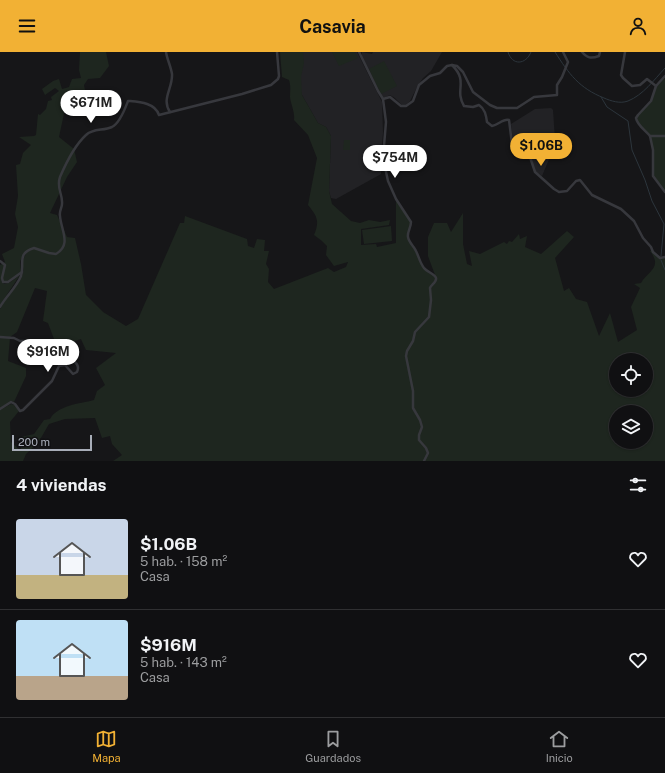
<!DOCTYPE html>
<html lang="es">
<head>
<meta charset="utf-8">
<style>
  :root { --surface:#101012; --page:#19191b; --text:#f1f3f6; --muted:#9c9d9f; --line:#303032; --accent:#f2b134 }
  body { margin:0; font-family:"Public Sans",sans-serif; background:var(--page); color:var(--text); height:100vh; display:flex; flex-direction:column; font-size:15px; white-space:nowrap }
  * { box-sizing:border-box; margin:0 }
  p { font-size:13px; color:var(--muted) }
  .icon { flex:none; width:22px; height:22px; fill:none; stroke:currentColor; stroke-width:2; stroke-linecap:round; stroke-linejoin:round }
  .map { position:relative; height:409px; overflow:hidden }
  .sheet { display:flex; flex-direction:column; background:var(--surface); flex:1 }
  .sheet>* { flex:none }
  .controls { position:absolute; left:609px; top:301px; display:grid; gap:8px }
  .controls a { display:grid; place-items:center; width:44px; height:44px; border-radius:50%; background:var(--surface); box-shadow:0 1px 3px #0004,0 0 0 1px var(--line); font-size:20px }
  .scale { position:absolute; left:12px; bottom:10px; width:80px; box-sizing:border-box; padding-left:4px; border:2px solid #a8adb8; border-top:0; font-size:11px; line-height:14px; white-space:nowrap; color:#a8adb8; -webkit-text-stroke:3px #111113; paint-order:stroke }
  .price { position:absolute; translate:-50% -34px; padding:0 9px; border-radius:14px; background:#fff; color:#222; font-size:13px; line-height:26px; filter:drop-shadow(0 1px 2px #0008) }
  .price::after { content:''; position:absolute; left:50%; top:24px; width:12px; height:9px; margin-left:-6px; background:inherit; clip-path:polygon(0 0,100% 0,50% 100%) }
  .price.selected { background:var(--accent); color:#111 }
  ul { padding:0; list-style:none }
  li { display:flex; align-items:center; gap:12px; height:100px; padding:0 16px }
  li+li { border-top:1px solid var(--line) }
  li span { display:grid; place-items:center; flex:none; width:112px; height:80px; border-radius:4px; color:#555 }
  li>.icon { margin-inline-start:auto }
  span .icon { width:48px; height:48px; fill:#fffc; stroke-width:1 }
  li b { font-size:17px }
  h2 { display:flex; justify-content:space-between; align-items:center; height:48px; padding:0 16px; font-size:17px }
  header { display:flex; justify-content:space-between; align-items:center; height:52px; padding:0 16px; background:var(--accent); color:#111; font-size:18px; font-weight:700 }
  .tab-bar { display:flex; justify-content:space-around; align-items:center; height:56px; border-top:1px solid var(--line); background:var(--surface); font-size:11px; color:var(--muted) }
  .tab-bar a { display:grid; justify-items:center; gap:2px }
  .tab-bar .selected { color:var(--accent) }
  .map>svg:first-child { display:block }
  .built { fill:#222225 }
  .green { fill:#1e261f; fill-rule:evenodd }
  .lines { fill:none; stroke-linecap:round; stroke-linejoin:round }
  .stream { stroke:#2c353c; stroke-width:1 }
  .minor { stroke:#37383d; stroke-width:2.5 }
</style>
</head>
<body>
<header><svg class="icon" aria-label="menu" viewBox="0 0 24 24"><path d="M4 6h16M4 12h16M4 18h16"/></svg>Casavia<svg class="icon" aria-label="person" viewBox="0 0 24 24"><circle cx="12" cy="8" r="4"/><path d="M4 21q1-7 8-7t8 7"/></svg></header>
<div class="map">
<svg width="665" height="409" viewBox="0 0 665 409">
  <rect width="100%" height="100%" fill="#161618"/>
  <!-- built -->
  <g class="built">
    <path d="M301 0H357L382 50 383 81 381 104V122L336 147 331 146 329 139 331 84 326 75 318 71 302 43 298 30Z"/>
    <path d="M362 0 372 2 373 0H442L431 19 423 26 417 35 410 49 406 53H402L395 46 390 43 384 46 380 42 362 5Z"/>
    <path d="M551 56 553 58 555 88 552 100 542 124 535 119 531 104 529 101 516 95 513 91 511 72 535 57Z"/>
  </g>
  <!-- green -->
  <g class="green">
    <path d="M80 0H106L109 14 100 26 88 27 84 33 87 49 84 55C76 59 74 60 65 57L59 85 74 97 77 110 67 125 50 161 57 163 67 185 75 186 81 212 86 243 103 260 126 274 138 267 180 171H184L185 164 247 187 248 194 254 196 257 187 265 188 264 199H269L266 212 269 217 268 230 274 237 328 216 334 220 346 215 348 210 334 214 326 203 327 194 322 189 314 183C320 169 317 164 308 153L317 106 308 83 294 68C295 60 291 53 290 45 290 39 291 34 289 28L282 25 280 0H303L304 11 301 25 302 43 318 71 326 75 331 84 329 139 332 152 351 169 360 171 369 168 380 170 390 168 389 173 361 177V193L376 192 377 195 396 191V147L411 170 408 186 425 217 435 223 428 204V185L434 171H447L451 180 463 161V192L467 212 472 214 469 199 480 202 504 190 507 192 509 189 512 190 519 182 520 187 527 184 525 195 541 202 567 179 574 185 555 206 564 239 569 236 576 247 587 250 599 284 610 261 618 290 637 278 631 255 640 236 634 232 641 231C648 219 663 216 650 199L652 198 660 206 665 205V409H113L122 403 112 392 110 384 102 386 95 366 65 367 49 372 38 391 26 402 23 409H0V358L11 352 15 353 19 359 10 370 11 390 21 399V385L34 382 44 368 50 367C58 353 79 352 94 348L97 339 105 333 96 316 116 301 86 298 81 287 66 292 54 287 48 271 43 269 47 239 35 236 17 280 10 285 0 284V257L6 247 22 224C26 216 19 211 26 202L24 201 20 210 21 220 8 229H1L4 232 9 231 20 223 0 253V213L5 210 2 202 14 196 18 175 15 162 18 144 16 113 20 112 23 101 31 93 19 85 34 84 36 83 38 62 40 63 46 57 48 49 52 48 51 45 59 39 55 36 45 43 42 37 53 29 59 27 62 37 69 35 72 27 81 26 79 18ZM616 308H646V338H616ZM616 360H646V390H616Z"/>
    <path d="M332 0H355L358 6 339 14Z"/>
    <path d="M384 9 397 34 381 42 369 17Z"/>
    <path d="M665 26V140L654 125 653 98 650 84 637 69C638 57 646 57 651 48 657 36 654 36 665 26Z"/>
    <path d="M344 88H350V98H343Z"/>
    <path d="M391 174 392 189 364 192 362 178Z"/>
    <path d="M0 286H10L8 309 26 316V324L14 350 12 349 0 356Z"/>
  </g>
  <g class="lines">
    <!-- stream -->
    <g class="stream">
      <path d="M508 0C512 14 526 13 531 0"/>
      <path d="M555 0C569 22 579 36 604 46 611 49 620 52 628 49 643 43 654 28 665 16"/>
      <path d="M601 45 607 55 628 69 632 98 645 128 652 149 664 172 661 204"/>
      <path d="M661 208 665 218"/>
    </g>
    <!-- minor -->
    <g class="minor">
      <path d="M166 0C167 7 171 15 172 22 173 36 161 47 170 60"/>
      <path d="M359 0 378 39 383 47"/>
      <path d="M582 0C587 6 591 7 599 4L600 0"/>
      <path d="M625 0 621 23 623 26 632 34 640 33 647 27 656 34"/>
      <path d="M452 13C469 30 454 37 464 54L473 55 479 53C485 57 486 63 487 70L492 74C498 73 504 66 509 68L512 92 516 96 528 102 530 105 535 120 554 137 559 140 567 139 576 129 580 128 592 143 621 157 634 169 643 186 651 195 653 200 660 206 665 205"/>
      <path d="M665 24 656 34 651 49 638 63 636 66C637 73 645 78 650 84H665"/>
      <path d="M650 84 653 98V124L665 140"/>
      <path d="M0 209 5 213 2 226 3 230H8L22 220"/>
      <path d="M0 255C6 244 16 236 21 224 25 213 16 201 34 196L49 201 56 202C72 193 61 178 60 164 59 159 62 156 62 152 63 142 56 136 60 125 66 111 75 93 86 83 93 76 103 79 112 75 120 71 125 57 128 49H129C140 50 155 51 159 63L242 42 271 33 278 27 279 24 277 0"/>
      <path d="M0 285 14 286 20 289H33L42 290 44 293 47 306 53 310 70 306C76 310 80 314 77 320L73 322 65 313 59 314 52 329 23 358 20 359 15 352 11 350 0 357"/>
      <path d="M424 409 428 401 426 396 419 388V383L422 375 420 368 413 356V339L406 304 407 299 413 289 415 280 429 265 431 248 430 236C431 233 437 230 436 226 435 222 427 220 424 216 420 211 419 205 416 199 414 194 409 191 408 185 407 180 411 176 411 170L396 147 388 129 383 106 386 70 383 47 390 45 401 54H406L413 49 419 33 430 24 440 21 447 14 452 13 457 14 463 20 473 40 490 53 497 56H517L534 45 557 43V33L562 25 568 10 563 0"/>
    </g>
  </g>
</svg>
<div class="controls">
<a><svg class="icon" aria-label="locate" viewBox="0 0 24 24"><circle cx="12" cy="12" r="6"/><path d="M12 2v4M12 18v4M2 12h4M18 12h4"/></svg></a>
<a><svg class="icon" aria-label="layers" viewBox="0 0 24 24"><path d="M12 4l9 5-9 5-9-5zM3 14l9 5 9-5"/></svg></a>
</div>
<div class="scale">200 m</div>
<b class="price" style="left:91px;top:72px">$671M</b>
<b class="price selected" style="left:541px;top:115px">$1.06B</b>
<b class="price" style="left:395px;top:127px">$754M</b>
<b class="price" style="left:48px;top:321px">$916M</b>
</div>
<section class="sheet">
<h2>4 viviendas<svg class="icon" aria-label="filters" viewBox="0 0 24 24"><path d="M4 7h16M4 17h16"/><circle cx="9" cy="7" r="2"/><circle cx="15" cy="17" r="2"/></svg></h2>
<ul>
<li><span style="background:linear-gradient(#c9d6e8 70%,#c2b280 0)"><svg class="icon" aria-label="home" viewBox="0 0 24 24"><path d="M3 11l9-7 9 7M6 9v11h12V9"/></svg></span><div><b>$1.06B</b><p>5 hab. · 158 m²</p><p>Casa</p></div><svg class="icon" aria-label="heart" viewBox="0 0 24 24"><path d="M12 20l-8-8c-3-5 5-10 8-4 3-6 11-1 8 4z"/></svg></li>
<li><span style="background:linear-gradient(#bfe0f5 70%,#b9a48a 0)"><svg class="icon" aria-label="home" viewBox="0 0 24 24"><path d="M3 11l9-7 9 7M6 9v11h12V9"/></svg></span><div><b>$916M</b><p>5 hab. · 143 m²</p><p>Casa</p></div><svg class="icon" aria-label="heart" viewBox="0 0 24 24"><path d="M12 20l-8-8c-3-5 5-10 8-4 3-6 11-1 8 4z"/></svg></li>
</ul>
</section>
<nav class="tab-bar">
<a class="selected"><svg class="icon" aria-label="map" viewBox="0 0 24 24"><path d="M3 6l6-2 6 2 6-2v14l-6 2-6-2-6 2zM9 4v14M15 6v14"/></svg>Mapa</a>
<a><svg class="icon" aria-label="saved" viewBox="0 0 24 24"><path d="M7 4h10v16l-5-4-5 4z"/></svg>Guardados</a>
<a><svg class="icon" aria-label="home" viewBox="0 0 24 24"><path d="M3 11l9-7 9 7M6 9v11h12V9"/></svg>Inicio</a>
</nav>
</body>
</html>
